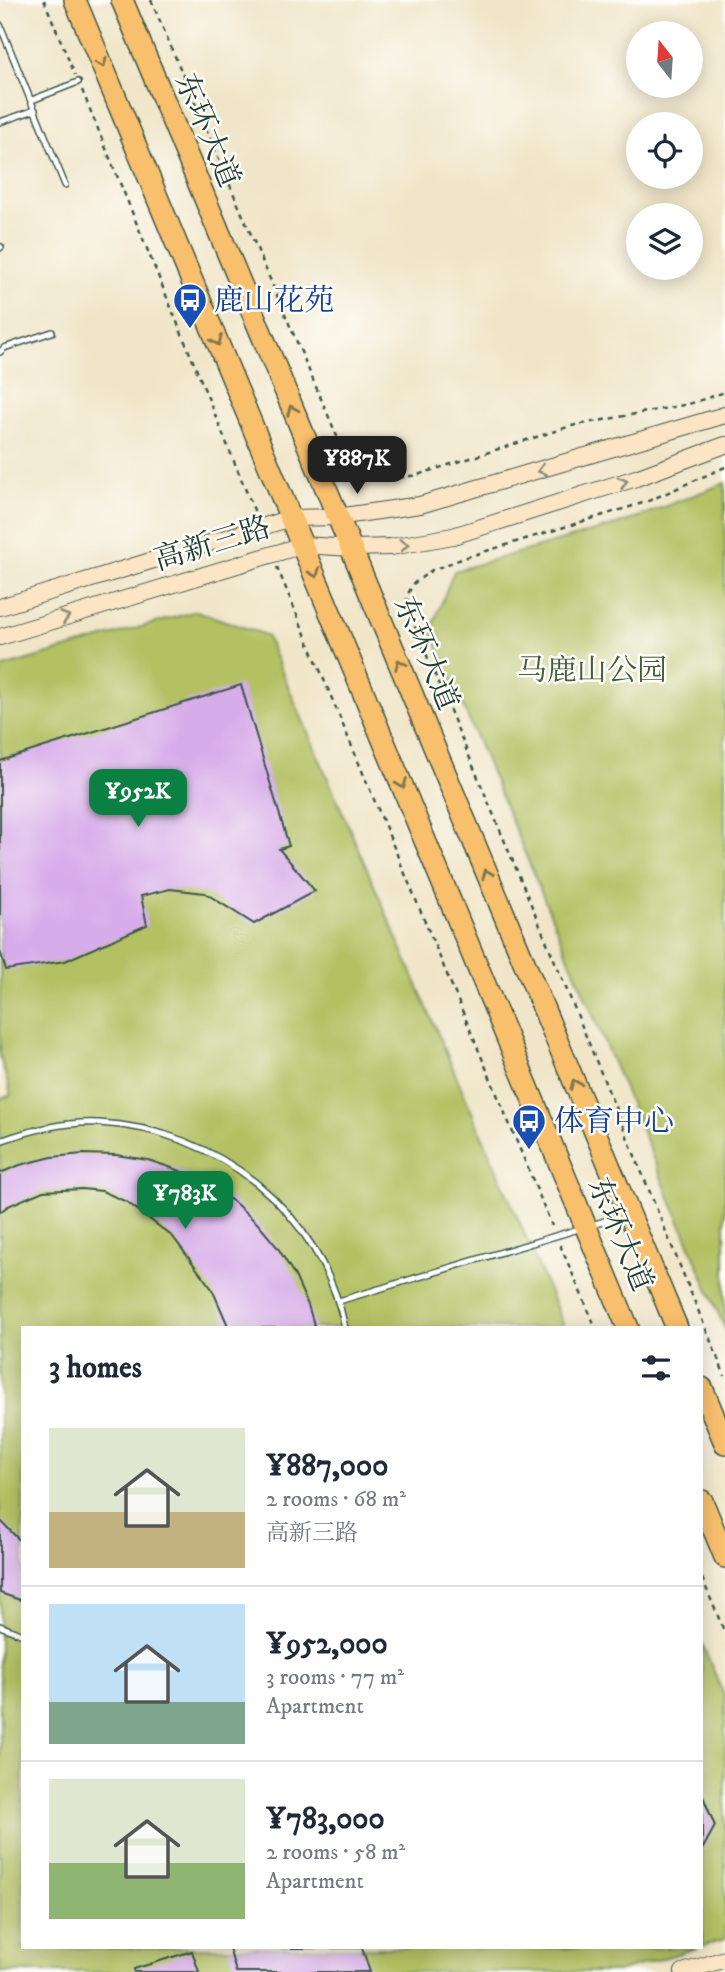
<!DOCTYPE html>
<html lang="en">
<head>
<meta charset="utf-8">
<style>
  :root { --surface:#fff; --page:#f2f2f3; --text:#1f2937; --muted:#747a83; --line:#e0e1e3; --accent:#0b8043 }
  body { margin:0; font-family:"IM FELL DW Pica","Noto Serif SC",serif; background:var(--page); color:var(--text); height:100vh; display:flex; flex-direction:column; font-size:26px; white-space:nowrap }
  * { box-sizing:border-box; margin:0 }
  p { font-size:23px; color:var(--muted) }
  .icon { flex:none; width:38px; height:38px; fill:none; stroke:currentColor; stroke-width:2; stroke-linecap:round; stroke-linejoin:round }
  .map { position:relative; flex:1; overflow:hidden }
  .side { position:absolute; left:21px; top:1326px; width:682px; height:623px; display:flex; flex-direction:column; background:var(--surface); border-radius:0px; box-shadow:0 4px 18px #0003 }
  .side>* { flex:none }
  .needle { width:46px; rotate:343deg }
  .tools { position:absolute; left:626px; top:21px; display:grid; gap:14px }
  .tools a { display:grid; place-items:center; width:77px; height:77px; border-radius:50%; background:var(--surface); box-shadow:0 4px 18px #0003; font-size:35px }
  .price { position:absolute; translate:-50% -60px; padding:0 16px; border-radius:14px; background:var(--accent); color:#fff; font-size:23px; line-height:46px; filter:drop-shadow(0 2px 4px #0008) }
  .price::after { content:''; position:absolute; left:50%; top:42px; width:21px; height:16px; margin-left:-10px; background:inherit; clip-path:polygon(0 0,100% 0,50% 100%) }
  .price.current { background:#222; color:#fff }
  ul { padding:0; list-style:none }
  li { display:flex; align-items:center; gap:21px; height:175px; padding:0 28px }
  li+li { border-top:2px solid var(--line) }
  li span { display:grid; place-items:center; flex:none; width:196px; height:140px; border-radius:0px; color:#555 }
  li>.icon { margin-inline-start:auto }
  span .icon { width:84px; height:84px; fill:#fffc; stroke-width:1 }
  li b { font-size:30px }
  h2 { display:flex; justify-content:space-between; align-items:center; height:84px; padding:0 28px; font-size:30px }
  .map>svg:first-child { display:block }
  .green { fill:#b3c164; stroke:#697f4c; stroke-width:2 }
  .building { fill:#d7acea }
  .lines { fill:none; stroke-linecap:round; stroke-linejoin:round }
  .lane-casing { stroke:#3e564a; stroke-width:8 }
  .secondary-casing { stroke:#3e564a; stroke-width:18 }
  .highway-casing { stroke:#3e564a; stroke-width:24 }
  .path { stroke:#3e564a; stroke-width:2.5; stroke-dasharray:5 5; stroke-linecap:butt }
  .lane { stroke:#fff; stroke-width:5 }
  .secondary { stroke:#fce5c4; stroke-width:16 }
  .highway { stroke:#f8bf6c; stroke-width:21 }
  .oneway { stroke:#81784d }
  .oneway2 { stroke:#8e917c }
  .labels { text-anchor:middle; stroke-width:5; stroke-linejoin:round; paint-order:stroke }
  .street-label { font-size:30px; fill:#1f3d34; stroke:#fdfcf7 }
  .transit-label { font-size:30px; fill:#164399; stroke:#fdfcf7; text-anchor:start }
  .park-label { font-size:30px; fill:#445e40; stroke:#fdfcf7 }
</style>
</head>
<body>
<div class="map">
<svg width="725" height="1972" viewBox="0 0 725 1972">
  <rect width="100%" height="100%" fill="#fdfcf7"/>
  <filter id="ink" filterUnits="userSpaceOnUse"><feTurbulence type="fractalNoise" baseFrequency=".0143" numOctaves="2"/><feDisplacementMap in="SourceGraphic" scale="14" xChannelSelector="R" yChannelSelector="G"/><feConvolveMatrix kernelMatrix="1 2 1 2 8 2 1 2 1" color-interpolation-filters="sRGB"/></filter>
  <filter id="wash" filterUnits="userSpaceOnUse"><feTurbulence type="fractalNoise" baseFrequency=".00686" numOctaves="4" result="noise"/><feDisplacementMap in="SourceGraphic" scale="28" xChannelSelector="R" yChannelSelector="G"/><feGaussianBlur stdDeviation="1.57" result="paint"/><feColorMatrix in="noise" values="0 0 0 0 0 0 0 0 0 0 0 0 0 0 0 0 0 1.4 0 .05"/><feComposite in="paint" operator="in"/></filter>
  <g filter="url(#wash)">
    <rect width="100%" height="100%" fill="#f0e5c8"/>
    <!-- green -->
    <g class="green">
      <path d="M725 483V1329L431 630 454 571 623 523Z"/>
      <path d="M196 611 266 635 565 1328H23V1948H697L617 1972H0V1099L11 1095 0 1056V668Z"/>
      <path d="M702 1644 725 1698V1939L702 1946Z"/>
    </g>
    <g id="blocks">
      <!-- building -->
      <g class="building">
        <path d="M241 685 289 846 279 849 315 891 254 924 205 893 170 889 141 896 147 925 65 961 6 970 0 951V761Z"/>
        <path d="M83 1154 116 1155 148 1160 178 1170 207 1184 234 1202 258 1224 278 1248 295 1276 308 1305 315 1328H229L212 1289 173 1237 127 1202 102 1191 82 1189 43 1191 8 1206 0 1212V1173L20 1165 52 1157Z"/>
        <path d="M0 1520 23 1544V1601L0 1593Z"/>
        <path d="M702 1794 715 1826 702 1850Z"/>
        <path d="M229 1948H362L370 1972H236Z"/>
        <path d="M192 1951 199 1972H134V1969Z"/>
      </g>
    </g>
  </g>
  <g filter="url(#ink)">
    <use href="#blocks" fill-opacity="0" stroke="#3e564a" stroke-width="2"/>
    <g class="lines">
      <!-- lane casing -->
      <g class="lane-casing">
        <g id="lane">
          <path d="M0 25 65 185"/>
          <path d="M32 100 78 82"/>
          <path d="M0 122 35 110"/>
          <path d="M0 248 1 247"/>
          <path d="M0 352 4 348 52 332"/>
          <path d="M0 1141C31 1130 65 1121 99 1123 217 1129 321 1211 345 1328"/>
          <path d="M592 1225 626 1214"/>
          <path d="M339 1301 582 1228"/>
          <path d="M0 1626 23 1635"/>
        </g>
      </g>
      <!-- secondary casing -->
      <g class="secondary-casing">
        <g id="secondary">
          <path d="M0 607 291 518 337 517 420 505 725 415"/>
          <path d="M0 637 303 545 352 548 391 547 453 536 636 478 725 445"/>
          <path d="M683 1972 725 1959"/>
        </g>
      </g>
      <!-- highway casing -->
      <g class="highway-casing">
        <g id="highway">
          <path d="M75 0 628 1328"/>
          <path d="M122 0 677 1328"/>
          <path d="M702 1388 725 1443"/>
          <path d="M702 1501 725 1557"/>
        </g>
      </g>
      <!-- path -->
      <g class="path">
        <path d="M44 0 75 75"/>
        <path d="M151 0 348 462 367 479H391L417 475 571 426 689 404 725 392"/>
        <path d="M82 90 256 515"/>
        <path d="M725 467 646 502 467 557 432 570 413 584 407 596V608L579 1019 725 1376"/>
        <path d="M277 567 552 1226"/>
        <path d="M560 1245 596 1328"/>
        <path d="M702 1578 725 1633"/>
      </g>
      <!-- lane -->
      <use href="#lane" class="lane"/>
      <!-- secondary -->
      <use href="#secondary" class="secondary"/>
      <!-- highway -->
      <use href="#highway" class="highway"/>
    </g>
    <!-- one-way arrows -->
    <defs><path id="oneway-chevron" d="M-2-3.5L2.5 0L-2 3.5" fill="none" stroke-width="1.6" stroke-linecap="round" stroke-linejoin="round" transform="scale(1.75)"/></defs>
    <g class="oneway">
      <use href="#oneway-chevron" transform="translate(102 63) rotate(67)"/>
      <use href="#oneway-chevron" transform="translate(217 341) rotate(67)"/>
      <use href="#oneway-chevron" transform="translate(292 410) rotate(-113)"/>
      <use href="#oneway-chevron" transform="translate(315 573) rotate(68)"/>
      <use href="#oneway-chevron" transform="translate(400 664) rotate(-113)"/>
      <use href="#oneway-chevron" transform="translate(402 784) rotate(68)"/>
      <use href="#oneway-chevron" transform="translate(487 874) rotate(-113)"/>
      <use href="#oneway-chevron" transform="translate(575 1084) rotate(-113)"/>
    </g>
    <g class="oneway2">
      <use href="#oneway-chevron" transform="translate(542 470) rotate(164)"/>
      <use href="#oneway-chevron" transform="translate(623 482) rotate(-18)"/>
      <use href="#oneway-chevron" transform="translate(404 545) rotate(-7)"/>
      <use href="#oneway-chevron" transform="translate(65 617) rotate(-17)"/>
    </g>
  </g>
  <!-- icons -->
  <defs>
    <g id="bus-pin" transform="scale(1.75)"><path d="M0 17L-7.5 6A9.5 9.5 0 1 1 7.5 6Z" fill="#1a4fb4" stroke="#fdfcf7"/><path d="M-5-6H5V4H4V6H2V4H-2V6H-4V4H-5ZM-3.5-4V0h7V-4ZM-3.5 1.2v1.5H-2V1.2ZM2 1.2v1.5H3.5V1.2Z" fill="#fff"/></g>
  </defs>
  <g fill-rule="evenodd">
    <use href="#bus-pin" x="190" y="300"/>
    <use href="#bus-pin" x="529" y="1121"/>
  </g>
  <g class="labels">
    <!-- street labels -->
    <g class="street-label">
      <text transform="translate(208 130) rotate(67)" y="10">东环大道</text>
      <text transform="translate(212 543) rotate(-17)" y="10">高新三路</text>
      <text transform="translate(427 653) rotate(67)" y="10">东环大道</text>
      <text transform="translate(621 1234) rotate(67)" y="10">东环大道</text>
    </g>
    <!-- transit labels -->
    <g class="transit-label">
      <text x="214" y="310">鹿山花苑</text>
      <text x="554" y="1131">体育中心</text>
    </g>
    <!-- park labels -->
    <g class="park-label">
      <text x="592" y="680">马鹿山公园</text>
    </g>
  </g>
</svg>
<div class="tools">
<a><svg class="needle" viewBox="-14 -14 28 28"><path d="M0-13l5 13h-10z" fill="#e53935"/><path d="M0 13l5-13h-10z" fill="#747a83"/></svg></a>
<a><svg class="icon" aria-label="locate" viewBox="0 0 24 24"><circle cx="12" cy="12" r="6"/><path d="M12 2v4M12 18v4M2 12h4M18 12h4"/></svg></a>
<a><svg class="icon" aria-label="layers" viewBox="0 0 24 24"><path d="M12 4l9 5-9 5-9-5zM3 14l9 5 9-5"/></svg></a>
</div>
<b class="price current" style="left:357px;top:496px">¥887K</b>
<b class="price" style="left:138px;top:829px">¥952K</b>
<b class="price" style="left:185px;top:1231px">¥783K</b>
<section class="side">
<h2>3 homes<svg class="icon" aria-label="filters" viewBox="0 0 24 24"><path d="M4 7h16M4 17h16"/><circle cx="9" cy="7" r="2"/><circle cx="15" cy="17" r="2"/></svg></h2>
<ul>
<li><span style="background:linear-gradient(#dfe7d0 60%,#c2b280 0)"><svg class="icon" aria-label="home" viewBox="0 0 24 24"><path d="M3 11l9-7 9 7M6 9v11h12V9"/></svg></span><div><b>¥887,000</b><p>2 rooms · 68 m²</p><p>高新三路</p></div></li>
<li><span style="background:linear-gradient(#bfe0f5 70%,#7fa58c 0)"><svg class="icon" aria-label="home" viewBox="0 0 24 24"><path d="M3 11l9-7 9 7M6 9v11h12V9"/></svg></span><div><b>¥952,000</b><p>3 rooms · 77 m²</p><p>Apartment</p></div></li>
<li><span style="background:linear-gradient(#dfe7d0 60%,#8fb573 0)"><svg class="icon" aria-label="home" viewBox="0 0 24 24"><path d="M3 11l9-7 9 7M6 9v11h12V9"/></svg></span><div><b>¥783,000</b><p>2 rooms · 58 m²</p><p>Apartment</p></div></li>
</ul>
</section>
</div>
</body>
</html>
